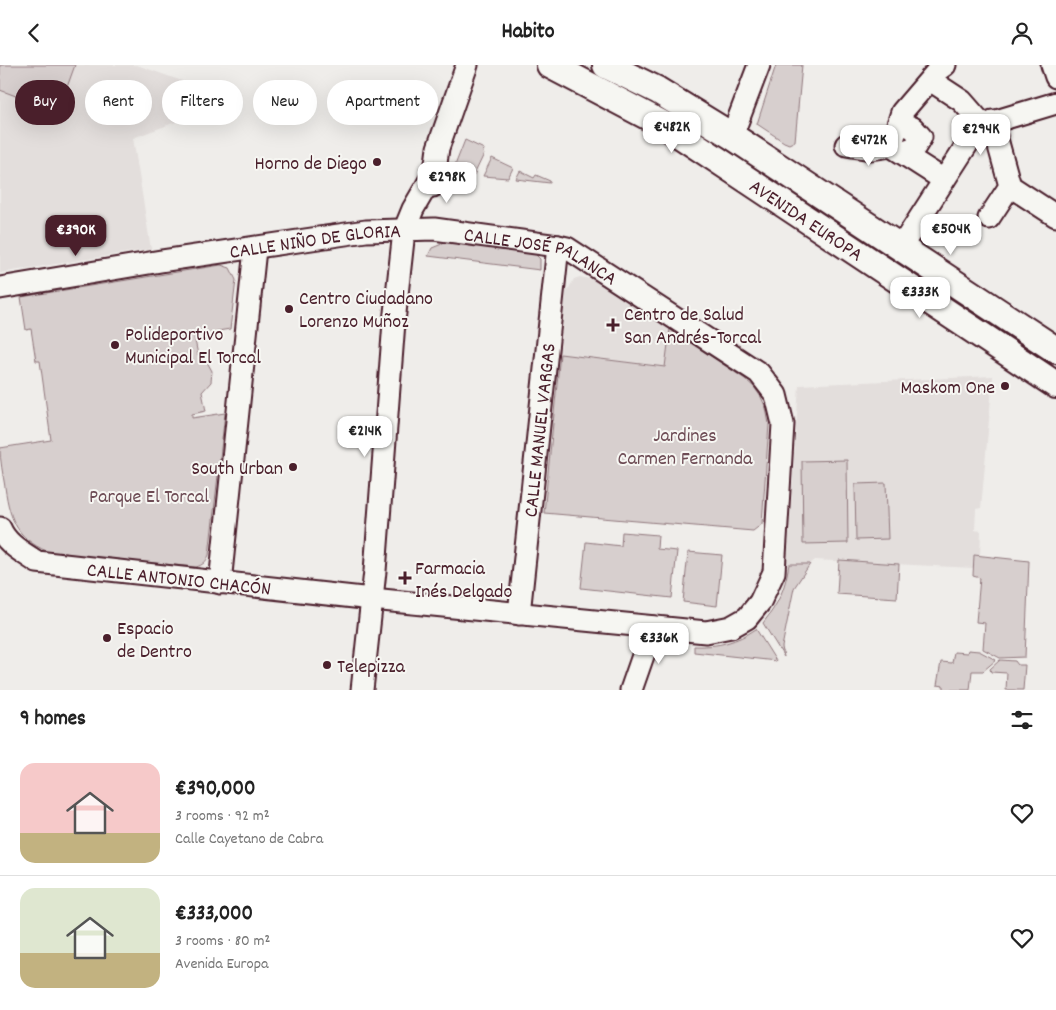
<!DOCTYPE html>
<html lang="en">
<head>
<meta charset="utf-8">
<style>
  :root { --surface:#fff; --page:#f2f2f2; --text:#222; --muted:#767676; --line:#e0e0e0; --accent:#4a1f2b }
  body { margin:0; font-family:Dekko,sans-serif; background:var(--page); color:var(--text); height:100vh; display:flex; flex-direction:column; font-size:19px; white-space:nowrap }
  * { box-sizing:border-box; margin:0 }
  p { font-size:16px; color:var(--muted) }
  .icon { flex:none; width:28px; height:28px; fill:none; stroke:currentColor; stroke-width:2; stroke-linecap:round; stroke-linejoin:round }
  .map { position:relative; height:625px; overflow:hidden }
  .panel { display:flex; flex-direction:column; background:var(--surface); flex:1 }
  .panel>* { flex:none }
  .hud { position:absolute; left:15px; top:15px; width:500px; height:45px; display:flex; gap:10px }
  .price { position:absolute; translate:-50% -42px; padding:0 11px; border-radius:10px; background:#fff; color:#222; font-size:16px; line-height:32px; filter:drop-shadow(0 1px 2px #0008) }
  .price::after { content:''; position:absolute; left:50%; top:30px; width:15px; height:11px; margin-left:-8px; background:inherit; clip-path:polygon(0 0,100% 0,50% 100%) }
  .price.selected { background:var(--accent); color:#fff }
  ul { padding:0; list-style:none }
  li { display:flex; align-items:center; gap:15px; height:125px; padding:0 20px }
  li+li { border-top:1px solid var(--line) }
  li span { display:grid; place-items:center; flex:none; width:140px; height:100px; border-radius:15px; color:#555 }
  li>.icon { margin-inline-start:auto }
  span .icon { width:60px; height:60px; fill:#fffc; stroke-width:1 }
  li b { font-size:21px }
  h2 { display:flex; justify-content:space-between; align-items:center; height:60px; padding:0 20px; font-size:21px }
  .chip { padding:0 18px; border-radius:22px; background:var(--surface); box-shadow:0 5px 20px #0002; font-size:18px; line-height:45px }
  .chip.selected { background:var(--accent); color:#fff }
  header { display:flex; justify-content:space-between; align-items:center; height:65px; padding:0 20px; background:var(--surface); font-size:22px; font-weight:800 }
  .map>svg:first-child { display:block }
  .built { fill:#e3dedc }
  .green { fill:#d7cfce; stroke:#90777c }
  .lines { fill:none; stroke-linecap:round; stroke-linejoin:round }
  .minor-casing { stroke:#4a1f2b; stroke-width:25 }
  .major-casing { stroke:#4a1f2b; stroke-width:30 }
  .minor { stroke:#f6f6f2; stroke-width:21 }
  .major { stroke:#f6f6f2; stroke-width:26 }
  .poi-dot { fill:#4a1f2b; stroke:#f6f6f2; stroke-width:2 }
  .labels { text-anchor:middle; stroke-width:4; stroke-linejoin:round; paint-order:stroke }
  .poi-label { font-size:20px; fill:#4a1f2b; stroke:#f6f6f2; text-anchor:start }
  .street-label { font-size:20px; fill:#4a1f2b; stroke:#f6f6f2 }
  .park-label { font-size:20px; fill:#6d4b54; stroke:#f6f6f2 }
</style>
</head>
<body>
<header><svg class="icon" aria-label="back" viewBox="0 0 24 24"><path d="M15 5l-7 7 7 7"/></svg>Habito<svg class="icon" aria-label="person" viewBox="0 0 24 24"><circle cx="12" cy="8" r="4"/><path d="M4 21q1-7 8-7t8 7"/></svg></header>
<div class="map">
<svg width="1056" height="625" viewBox="0 0 1056 625">
  <rect width="100%" height="100%" fill="#efedea"/>
  <filter id="ink" filterUnits="userSpaceOnUse"><feTurbulence type="fractalNoise" baseFrequency=".02" numOctaves="2"/><feDisplacementMap in="SourceGraphic" scale="10" xChannelSelector="R" yChannelSelector="G"/><feConvolveMatrix kernelMatrix="1 2 1 2 8 2 1 2 1" color-interpolation-filters="sRGB"/></filter>
  <g filter="url(#ink)">
    <!-- built -->
    <g class="built">
      <path d="M0 0H137L235 35 133 73 151 184 0 208Z"/>
      <path d="M580 212 590 214 592 212 670 264 666 302 560 289 566 225H568L574 214Z"/>
      <path d="M993 311 981 443 976 444 975 465 981 466 980 491 974 490 973 503 815 495 810 499H787L799 320Z"/>
    </g>
    <!-- green -->
    <g class="green">
      <path d="M0 0H75L58 47 0 25Z"/>
      <path d="M776 0H802L795 76 789 79 784 77 757 59Z"/>
      <path d="M598 14 626 22 671 45 814 134 809 141Z"/>
      <path d="M465 75 484 84 483 88 484 89 474 110 452 108Z"/>
      <path d="M492 93 513 103 508 113 483 111Z"/>
      <path d="M520 106 534 113 536 110 550 116V118L516 114Z"/>
      <path d="M827 143 1030 279 1026 285 823 149Z"/>
      <path d="M447 177 527 185 535 189 540 194V205L428 191 432 183Z"/>
      <path d="M221 200 230 203 236 215 230 264 194 270 198 290 207 297 212 306 211 317 202 327 206 346 192 349V353L225 348 209 490C206 497 203 500 196 502L54 489C18 476 10 457 5 422 3 409 0 396 0 383L51 375 40 296H36L31 264 26 265 21 232Z"/>
      <path d="M670 264 745 314 754 322 761 332 766 343 769 359 762 459 753 466 544 448 560 289 665 302Z"/>
      <path d="M847 395 848 478 803 479 802 396Z"/>
      <path d="M886 418 888 474 856 475 855 419Z"/>
      <path d="M622 467 658 470 657 484 677 486 672 533 581 523 586 477 621 481Z"/>
      <path d="M688 487 722 490 717 541 683 537Z"/>
      <path d="M974 490 1029 496 1025 592 1000 593 983 584 985 558 976 557 980 513 973 511Z"/>
      <path d="M839 495 899 499 897 533 837 529Z"/>
      <path d="M789 499H810L794 523 782 582 784 592 763 558C779 538 785 524 789 499Z"/>
      <path d="M756 564 776 596 694 587V581C718 582 737 577 756 564Z"/>
      <path d="M968 585 979 586 996 595 983 606H972L970 625H944V621L937 620 941 597 952 598 954 587 967 588Z"/>
      <path d="M1000 595 1015 596 1018 600H1025L1023 625H1006L1007 608 991 607 990 604Z"/>
    </g>
    <g class="lines">
      <!-- minor casing -->
      <g class="minor-casing">
        <g id="minor">
          <path d="M1052 0 1056 12"/>
          <path d="M930 15 962 36 983 60"/>
          <path d="M899 57 913 63 921 72 915 82 902 87"/>
          <path d="M732 71 759 0"/>
          <path d="M846 80 871 84 891 81"/>
          <path d="M891 81 902 47 938 5 945 0"/>
          <path d="M891 81 944 115"/>
          <path d="M433 121 438 83 467 0"/>
          <path d="M1010 121 1056 151"/>
          <path d="M989 153 1010 121 992 56"/>
          <path d="M901 182 975 67 983 60 1056 38"/>
          <path id="s1" d="M0 223 161 196 366 166 434 164 558 181 567 183 759 308 776 330 783 359 774 507 760 537 747 553 731 562 706 567 372 534 37 497C24 488 6 479 0 463"/>
          <path d="M220 518 255 184"/>
          <path id="s2" d="M519 549 558 181"/>
          <path d="M362 625 375 506 394 257 404 166 413 144 434 108"/>
          <path d="M631 625 653 562"/>
        </g>
      </g>
      <!-- major casing -->
      <g class="major-casing">
        <g id="major">
          <path id="s3" d="M550 0 668 62 1056 320"/>
          <path d="M606 0 657 25 732 71 1056 285"/>
        </g>
      </g>
      <!-- minor -->
      <use href="#minor" class="minor"/>
      <!-- major -->
      <use href="#major" class="major"/>
    </g>
  </g>
  <!-- markers -->
  <g class="poi-dot">
    <circle cx="377" cy="97" r="5"/>
    <circle cx="289" cy="244" r="5"/>
    <path d="M610.5 252.5h5v5h5v5h-5v5h-5v-5h-5v-5h5z"/>
    <circle cx="115" cy="280" r="5"/>
    <circle cx="1005" cy="321" r="5"/>
    <circle cx="293" cy="402" r="5"/>
    <path d="M402.5 505.5h5v5h5v5h-5v5h-5v-5h-5v-5h5z"/>
    <circle cx="107" cy="573" r="5"/>
    <circle cx="327" cy="600" r="5"/>
  </g>
  <g class="labels">
    <!-- poi labels -->
    <g class="poi-label">
      <text x="367" y="104" text-anchor="end">Horno de Diego</text>
      <text x="299" y="239">Centro Ciudadano<tspan x="299" dy="23">Lorenzo Muñoz</tspan></text>
      <text x="624" y="255">Centro de Salud<tspan x="624" dy="23">San Andrés-Torcal</tspan></text>
      <text x="125" y="275">Polideportivo<tspan x="125" dy="23">Municipal El Torcal</tspan></text>
      <text x="995" y="328" text-anchor="end">Maskom One</text>
      <text x="283" y="409" text-anchor="end">South Urban</text>
      <text x="415" y="509">Farmacia<tspan x="415" dy="23">Inés Delgado</tspan></text>
      <text x="117" y="569">Espacio<tspan x="117" dy="23">de Dentro</tspan></text>
      <text x="337" y="607">Telepizza</text>
    </g>
    <!-- street labels -->
    <g class="street-label">
      <text dy="7" stroke="none"><textPath href="#s3" startOffset="300">AVENIDA EUROPA</textPath></text>
      <text dy="7" stroke="none"><textPath href="#s1" startOffset="319">CALLE NIÑO DE GLORIA</textPath></text>
      <text dy="7" stroke="none"><textPath href="#s1" startOffset="550">CALLE JOSÉ PALANCA</textPath></text>
      <text dy="7" stroke="none"><textPath href="#s2" startOffset="185">CALLE MANUEL VARGAS</textPath></text>
      <text transform="translate(179 513) rotate(6)" y="7">CALLE ANTONIO CHACÓN</text>
    </g>
    <!-- park labels -->
    <g class="park-label">
      <text x="685" y="376">Jardines<tspan x="685" dy="23">Carmen Fernanda</tspan></text>
      <text x="149" y="437">Parque El Torcal</text>
    </g>
  </g>
</svg>
<b class="price" style="left:672px;top:89px">€482K</b>
<b class="price" style="left:981px;top:91px">€294K</b>
<b class="price" style="left:869px;top:102px">€472K</b>
<b class="price" style="left:447px;top:139px">€298K</b>
<b class="price" style="left:951px;top:191px">€504K</b>
<b class="price selected" style="left:76px;top:192px">€390K</b>
<b class="price" style="left:920px;top:254px">€333K</b>
<b class="price" style="left:365px;top:393px">€214K</b>
<b class="price" style="left:659px;top:600px">€336K</b>
<div class="hud">
<a class="chip selected">Buy</a>
<a class="chip">Rent</a>
<a class="chip">Filters</a>
<a class="chip">New</a>
<a class="chip">Apartment</a>
</div>
</div>
<section class="panel">
<h2>9 homes<svg class="icon" aria-label="filters" viewBox="0 0 24 24"><path d="M4 7h16M4 17h16"/><circle cx="9" cy="7" r="2"/><circle cx="15" cy="17" r="2"/></svg></h2>
<ul>
<li><span style="background:linear-gradient(#f6c9c9 70%,#c2b280 0)"><svg class="icon" aria-label="home" viewBox="0 0 24 24"><path d="M3 11l9-7 9 7M6 9v11h12V9"/></svg></span><div><b>€390,000</b><p>3 rooms · 92 m²</p><p>Calle Cayetano de Cabra</p></div><svg class="icon" aria-label="heart" viewBox="0 0 24 24"><path d="M12 20l-8-8c-3-5 5-10 8-4 3-6 11-1 8 4z"/></svg></li>
<li><span style="background:linear-gradient(#dfe7d0 65%,#c2b280 0)"><svg class="icon" aria-label="home" viewBox="0 0 24 24"><path d="M3 11l9-7 9 7M6 9v11h12V9"/></svg></span><div><b>€333,000</b><p>3 rooms · 80 m²</p><p>Avenida Europa</p></div><svg class="icon" aria-label="heart" viewBox="0 0 24 24"><path d="M12 20l-8-8c-3-5 5-10 8-4 3-6 11-1 8 4z"/></svg></li>
</ul>
</section>
</body>
</html>
